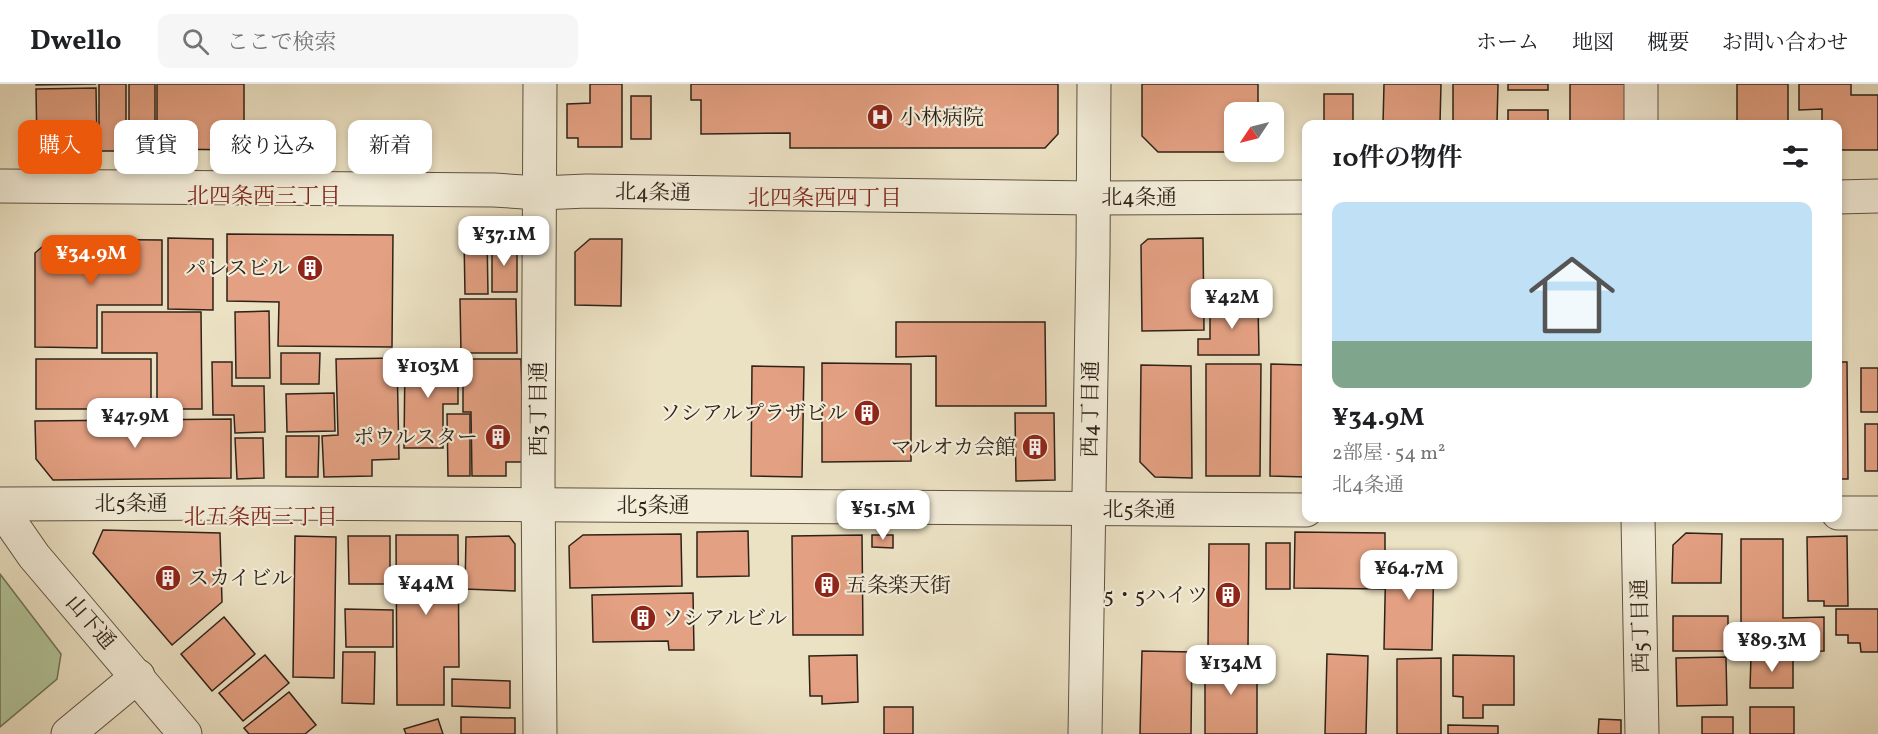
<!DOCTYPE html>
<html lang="ja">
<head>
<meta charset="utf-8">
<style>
  :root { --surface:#fff; --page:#f6f6f6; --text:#202124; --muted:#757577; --line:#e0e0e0; --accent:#ea580c }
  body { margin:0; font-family:Vollkorn,"Noto Serif JP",serif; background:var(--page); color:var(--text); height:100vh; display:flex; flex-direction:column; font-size:22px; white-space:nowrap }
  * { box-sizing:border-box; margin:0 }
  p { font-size:20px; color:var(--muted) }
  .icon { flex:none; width:33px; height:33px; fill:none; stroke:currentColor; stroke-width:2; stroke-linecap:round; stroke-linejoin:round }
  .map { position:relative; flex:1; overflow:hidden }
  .drawer { position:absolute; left:1302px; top:36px; width:540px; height:402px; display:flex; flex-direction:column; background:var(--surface); border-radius:12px; box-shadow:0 3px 9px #0003 }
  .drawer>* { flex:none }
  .top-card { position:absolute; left:18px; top:36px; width:570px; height:54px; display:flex; gap:12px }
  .needle { width:39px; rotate:235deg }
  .tools { position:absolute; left:1224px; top:18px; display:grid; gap:12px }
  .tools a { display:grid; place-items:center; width:60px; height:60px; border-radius:12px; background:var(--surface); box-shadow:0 3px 9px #0003; font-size:30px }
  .price { position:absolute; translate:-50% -51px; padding:0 14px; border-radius:12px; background:#fff; color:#222; font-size:20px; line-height:39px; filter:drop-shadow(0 2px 3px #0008) }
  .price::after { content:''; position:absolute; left:50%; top:36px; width:18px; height:14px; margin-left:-9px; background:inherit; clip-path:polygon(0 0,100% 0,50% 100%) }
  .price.selected { background:var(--accent); color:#fff }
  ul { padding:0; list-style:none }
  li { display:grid; align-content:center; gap:12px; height:318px; padding:0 30px }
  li+li { border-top:2px solid var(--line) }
  li span { display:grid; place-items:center; height:186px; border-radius:12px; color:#555 }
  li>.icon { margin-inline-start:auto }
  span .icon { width:108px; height:108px; fill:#fffc; stroke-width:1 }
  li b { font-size:26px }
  h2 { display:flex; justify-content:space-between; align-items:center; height:72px; padding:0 30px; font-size:26px }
  .pill { padding:0 21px; border-radius:12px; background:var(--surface); box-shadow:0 3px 9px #0003; font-size:21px; line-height:54px }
  .pill.selected { background:var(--accent); color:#fff }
  header { display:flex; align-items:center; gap:36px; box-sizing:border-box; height:84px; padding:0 30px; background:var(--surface); border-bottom:2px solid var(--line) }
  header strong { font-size:28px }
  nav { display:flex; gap:33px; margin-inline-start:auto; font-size:21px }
  .search { width:420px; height:54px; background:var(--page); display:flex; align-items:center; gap:15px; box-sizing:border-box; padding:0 21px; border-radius:12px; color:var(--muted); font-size:22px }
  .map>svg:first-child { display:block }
  .green { fill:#b1c499; stroke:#707359; stroke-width:1.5 }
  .building { fill:#e3a082; stroke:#2f2219; stroke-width:1.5 }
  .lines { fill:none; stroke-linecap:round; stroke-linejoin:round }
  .minor-casing { stroke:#5e5244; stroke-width:35 }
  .tertiary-casing { stroke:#5e5244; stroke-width:35 }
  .minor { stroke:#f2ecd8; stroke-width:33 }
  .tertiary { stroke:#f2ecd8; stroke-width:33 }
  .labels { text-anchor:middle; stroke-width:4.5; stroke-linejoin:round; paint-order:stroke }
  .poi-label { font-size:21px; fill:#2f2219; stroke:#f2ecd8; text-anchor:end }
  .street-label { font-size:21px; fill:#2f2219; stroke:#f2ecd8 }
  .neighbourhood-label { font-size:22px; fill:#7a1f14; stroke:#f2ecd8 }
</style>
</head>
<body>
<header>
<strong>Dwello</strong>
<div class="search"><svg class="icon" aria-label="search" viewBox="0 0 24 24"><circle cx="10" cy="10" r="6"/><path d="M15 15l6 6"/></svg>ここで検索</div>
<nav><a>ホーム</a><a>地図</a><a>概要</a><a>お問い合わせ</a></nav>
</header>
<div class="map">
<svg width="1878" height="650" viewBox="0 0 1878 650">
  <rect width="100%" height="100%" fill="#ebe1c3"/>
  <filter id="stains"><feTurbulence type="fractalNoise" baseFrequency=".00333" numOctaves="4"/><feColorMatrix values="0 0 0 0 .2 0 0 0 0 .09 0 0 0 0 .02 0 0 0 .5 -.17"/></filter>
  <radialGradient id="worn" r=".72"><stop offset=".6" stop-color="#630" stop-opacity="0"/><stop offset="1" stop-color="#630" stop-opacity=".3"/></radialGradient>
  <!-- green -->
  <path class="green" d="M0 490 61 570 57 595 0 643Z"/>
  <!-- building -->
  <g class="building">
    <path d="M36 0H96L36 1Z"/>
    <rect x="99" y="0" width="27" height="67"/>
    <rect x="129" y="0" width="26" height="62"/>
    <path d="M157 0H244V66L162 65V50H157Z"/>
    <path d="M590 0H622V63H578V54H567V20L590 19Z"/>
    <path d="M691 0H1058V50L1045 64H790V49L701 50V16H691Z"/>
    <path d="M1142 0H1258V28H1234V68H1258H1158L1142 52Z"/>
    <path d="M1384 0H1441L1440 40H1383Z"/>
    <path d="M1453 0H1498L1497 40H1453Z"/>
    <rect x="1508" y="0" width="40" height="6"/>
    <path d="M1570 0H1625L1626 40H1570Z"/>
    <rect x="1737" y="0" width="51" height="40"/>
    <path d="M1799 0H1851V11H1878V66H1840V55H1838V40H1822V25L1799 26Z"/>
    <path d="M96 4 97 62 37 63 36 5Z"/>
    <rect x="1324" y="10" width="29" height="30"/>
    <rect x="631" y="12" width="20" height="43"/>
    <rect x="1508" y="26" width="40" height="14"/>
    <path d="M227 150 393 151 392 263 278 262 279 218 227 217Z"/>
    <path d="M487 152 488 210H465L464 153Z"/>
    <path d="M168 154 213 155V226L168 225Z"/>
    <path d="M492 154H503L517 170V208H492Z"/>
    <path d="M1203 154 1204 246 1142 247 1141 161 1148 155Z"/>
    <path d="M51 155 162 156V221H97V264L35 263V169Z"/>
    <path d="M590 155H622L621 222 575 221V168Z"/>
    <path d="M460 215H516L517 269H461Z"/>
    <path d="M1210 219H1258L1259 271H1198V255H1210Z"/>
    <path d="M269 227 270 294H236L235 228Z"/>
    <path d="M102 228H201L202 325H157V269H102Z"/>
    <path d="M896 238H1045L1046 322H936V272L896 273Z"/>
    <path d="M281 269H320L319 300H281Z"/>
    <path d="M405 273H458V320H443V364H404Z"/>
    <path d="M397 274 399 375 372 376V392L324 393 322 352 338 351 336 275Z"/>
    <rect x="36" y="275" width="115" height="50"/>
    <path d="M463 275H521L522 314H524L525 378H506V392H472L471 328H463Z"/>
    <path d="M212 278H232V302H264L265 348 235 349 234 331H213Z"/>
    <path d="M1838 278H1847L1848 395H1838Z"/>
    <path d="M822 279 911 280V377L822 378Z"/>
    <path d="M1206 280H1261L1260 392H1206Z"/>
    <path d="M1271 280 1306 281V393L1270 392Z"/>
    <path d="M1141 281 1191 282 1192 394 1155 393 1140 378Z"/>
    <path d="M752 282 804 283 802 393 751 392Z"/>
    <rect x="1861" y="284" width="17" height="44"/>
    <path d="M334 309 335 347 287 348 286 310Z"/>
    <path d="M1015 329H1054L1055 396 1016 397Z"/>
    <path d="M447 330H470V392H448Z"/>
    <path d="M231 335V394L53 396 36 375 35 337Z"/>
    <rect x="1865" y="340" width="13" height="47"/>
    <path d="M286 352H319L318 393H286Z"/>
    <path d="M235 354H263L264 394 237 395Z"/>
    <path d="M103 446 220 449 222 518 172 561 93 469Z"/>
    <path d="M748 447 749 492 697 493V448Z"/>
    <path d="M1295 448 1385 449V505L1294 504Z"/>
    <path d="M1686 449 1722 450 1721 499H1672L1673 461Z"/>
    <path d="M681 450 682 502 570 504 569 462 583 451Z"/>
    <path d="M396 451H458L459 583H444V621H397Z"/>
    <path d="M862 451 863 551H793L792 452Z"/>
    <path d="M872 451H893V464L872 463Z"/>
    <path d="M295 452 336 453 334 594 293 593Z"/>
    <path d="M348 452H390V500H349Z"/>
    <path d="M509 452 515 460V507L465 505 466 453Z"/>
    <path d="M1847 452 1848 522H1824V517H1808L1807 453Z"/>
    <path d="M1741 455H1783V534L1824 533V567L1741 568Z"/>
    <rect x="1266" y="459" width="24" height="46"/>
    <path d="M1209 460H1249L1248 563H1208Z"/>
    <path d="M1386 468 1434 470 1432 566 1384 565Z"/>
    <path d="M693 509 694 566H669L668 557 593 558 592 511Z"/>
    <path d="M345 525 393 526V563H346Z"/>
    <path d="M1836 525H1878V568H1861L1860 559H1848V551H1836Z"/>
    <rect x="1673" y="532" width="55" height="35"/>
    <path d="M224 533 255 570 212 607 181 570Z"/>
    <path d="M1142 567 1192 568 1191 650H1140Z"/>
    <path d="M343 568H375L374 620 342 619Z"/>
    <path d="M1327 570 1368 572 1366 650H1325Z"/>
    <path d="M265 571 289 599 243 637 219 609Z"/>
    <path d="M857 571 858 618 822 620V612H810L809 572Z"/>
    <path d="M1453 571 1514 572V621H1483V634H1463V613L1453 612Z"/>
    <path d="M1205 573 1257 574V650H1205Z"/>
    <path d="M1726 573 1727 621 1677 622 1676 574Z"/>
    <path d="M1751 573 1793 574V604H1750Z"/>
    <path d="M1441 574V650H1397V575Z"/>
    <path d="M452 595 510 597V624L452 622Z"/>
    <path d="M289 608 316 641 305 650H249L244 644Z"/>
    <rect x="884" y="623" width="29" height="27"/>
    <rect x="1750" y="623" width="44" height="27"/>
    <path d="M461 633 515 634V650H461Z"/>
    <rect x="1702" y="633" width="31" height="17"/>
    <path d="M438 635 443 650H406L404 645Z"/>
    <path d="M1599 635 1621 636V650H1598Z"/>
    <path d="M1448 641 1498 642V650H1448Z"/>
  </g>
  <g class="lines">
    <!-- minor casing -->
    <g class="minor-casing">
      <g id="minor">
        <path d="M1641 40V0"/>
        <path d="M0 420 272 419 1306 426"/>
        <path d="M1838 429H1878"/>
        <path d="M1638 434 1642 650"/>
        <path d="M540 650 538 394 540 0"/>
      </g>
    </g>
    <!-- tertiary casing -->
    <g class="tertiary-casing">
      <g id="tertiary">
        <path d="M0 102 494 106 539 109 587 107 1094 114 1306 113"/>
        <path d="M1838 113 1878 112"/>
        <path d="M0 423 34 472 185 650"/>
        <path d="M68 650 138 592"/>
        <path d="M1085 650 1093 170 1094 0"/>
      </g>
    </g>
    <!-- minor -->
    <use href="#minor" class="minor"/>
    <!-- tertiary -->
    <use href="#tertiary" class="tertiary"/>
  </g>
  <!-- icons -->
  <defs>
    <g id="hospital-disc" transform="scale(1.35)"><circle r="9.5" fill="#8f2418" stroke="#f2ecd8"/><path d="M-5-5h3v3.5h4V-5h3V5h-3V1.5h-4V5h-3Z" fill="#fff"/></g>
    <g id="building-disc" transform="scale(1.35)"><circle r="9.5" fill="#8f2418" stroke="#f2ecd8"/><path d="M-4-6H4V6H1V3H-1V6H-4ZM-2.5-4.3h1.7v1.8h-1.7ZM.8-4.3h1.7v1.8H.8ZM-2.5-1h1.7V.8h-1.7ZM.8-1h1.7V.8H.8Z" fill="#fff"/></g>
  </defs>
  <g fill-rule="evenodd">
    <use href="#hospital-disc" x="880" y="33"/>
    <use href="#building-disc" x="310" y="184"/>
    <use href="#building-disc" x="867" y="329"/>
    <use href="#building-disc" x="498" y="353"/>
    <use href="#building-disc" x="1035" y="363"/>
    <use href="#building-disc" x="168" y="494"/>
    <use href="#building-disc" x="827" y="501"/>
    <use href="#building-disc" x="1228" y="511"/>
    <use href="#building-disc" x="643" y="534"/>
  </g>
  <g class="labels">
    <!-- poi labels -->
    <g class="poi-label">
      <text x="900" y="40" text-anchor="start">小林病院</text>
      <text x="290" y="191">パレスビル</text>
      <text x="848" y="336">ソシアルプラザビル</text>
      <text x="478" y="360">ポウルスター</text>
      <text x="1016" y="370">マルオカ会館</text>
      <text x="188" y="501" text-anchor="start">スカイビル</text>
      <text x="846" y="508" text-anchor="start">五条楽天街</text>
      <text x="1208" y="518">5・5ハイツ</text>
      <text x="662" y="541" text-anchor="start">ソシアルビル</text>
    </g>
    <!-- street labels -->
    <g class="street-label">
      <text transform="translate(653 108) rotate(1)" y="7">北4条通</text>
      <text x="1139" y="120">北4条通</text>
      <text transform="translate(538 325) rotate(-90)" y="7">西3丁目通</text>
      <text transform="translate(1090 325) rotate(-89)" y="7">西4丁目通</text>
      <text x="131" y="426">北5条通</text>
      <text x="653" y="428">北5条通</text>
      <text x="1139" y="432">北5条通</text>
      <text transform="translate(91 538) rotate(49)" y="7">山下通</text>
      <text transform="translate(1640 542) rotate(-91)" y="7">西5丁目通</text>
    </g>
    <!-- neighbourhood labels -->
    <g class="neighbourhood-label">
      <text x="264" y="119">北四条西三丁目</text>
      <text x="825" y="121">北四条西四丁目</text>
      <text x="261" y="440">北五条西三丁目</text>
    </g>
  </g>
  <rect width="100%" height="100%" filter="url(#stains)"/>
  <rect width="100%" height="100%" fill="url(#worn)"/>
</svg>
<div class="tools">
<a><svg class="needle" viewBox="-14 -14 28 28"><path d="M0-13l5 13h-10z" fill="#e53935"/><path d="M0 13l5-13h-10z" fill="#757577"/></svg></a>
</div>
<b class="price" style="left:504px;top:183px">¥37.1M</b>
<b class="price selected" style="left:91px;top:202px">¥34.9M</b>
<b class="price" style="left:1232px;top:246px">¥42M</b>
<b class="price" style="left:428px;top:315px">¥103M</b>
<b class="price" style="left:135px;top:365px">¥47.9M</b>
<b class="price" style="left:883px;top:457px">¥51.5M</b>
<b class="price" style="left:1409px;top:517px">¥64.7M</b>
<b class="price" style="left:426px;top:532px">¥44M</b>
<b class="price" style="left:1772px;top:589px">¥89.3M</b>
<b class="price" style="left:1231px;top:612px">¥134M</b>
<div class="top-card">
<a class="pill selected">購入</a>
<a class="pill">賃貸</a>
<a class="pill">絞り込み</a>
<a class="pill">新着</a>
</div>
<section class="drawer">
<h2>10件の物件<svg class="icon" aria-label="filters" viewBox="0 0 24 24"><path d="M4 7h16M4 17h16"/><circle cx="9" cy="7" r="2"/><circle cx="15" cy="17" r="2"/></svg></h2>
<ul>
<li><span style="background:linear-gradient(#bfe0f5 75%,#7fa58c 0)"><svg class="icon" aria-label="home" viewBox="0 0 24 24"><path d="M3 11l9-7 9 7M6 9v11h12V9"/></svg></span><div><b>¥34.9M</b><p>2部屋 · 54 m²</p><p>北4条通</p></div></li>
</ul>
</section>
</div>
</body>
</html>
